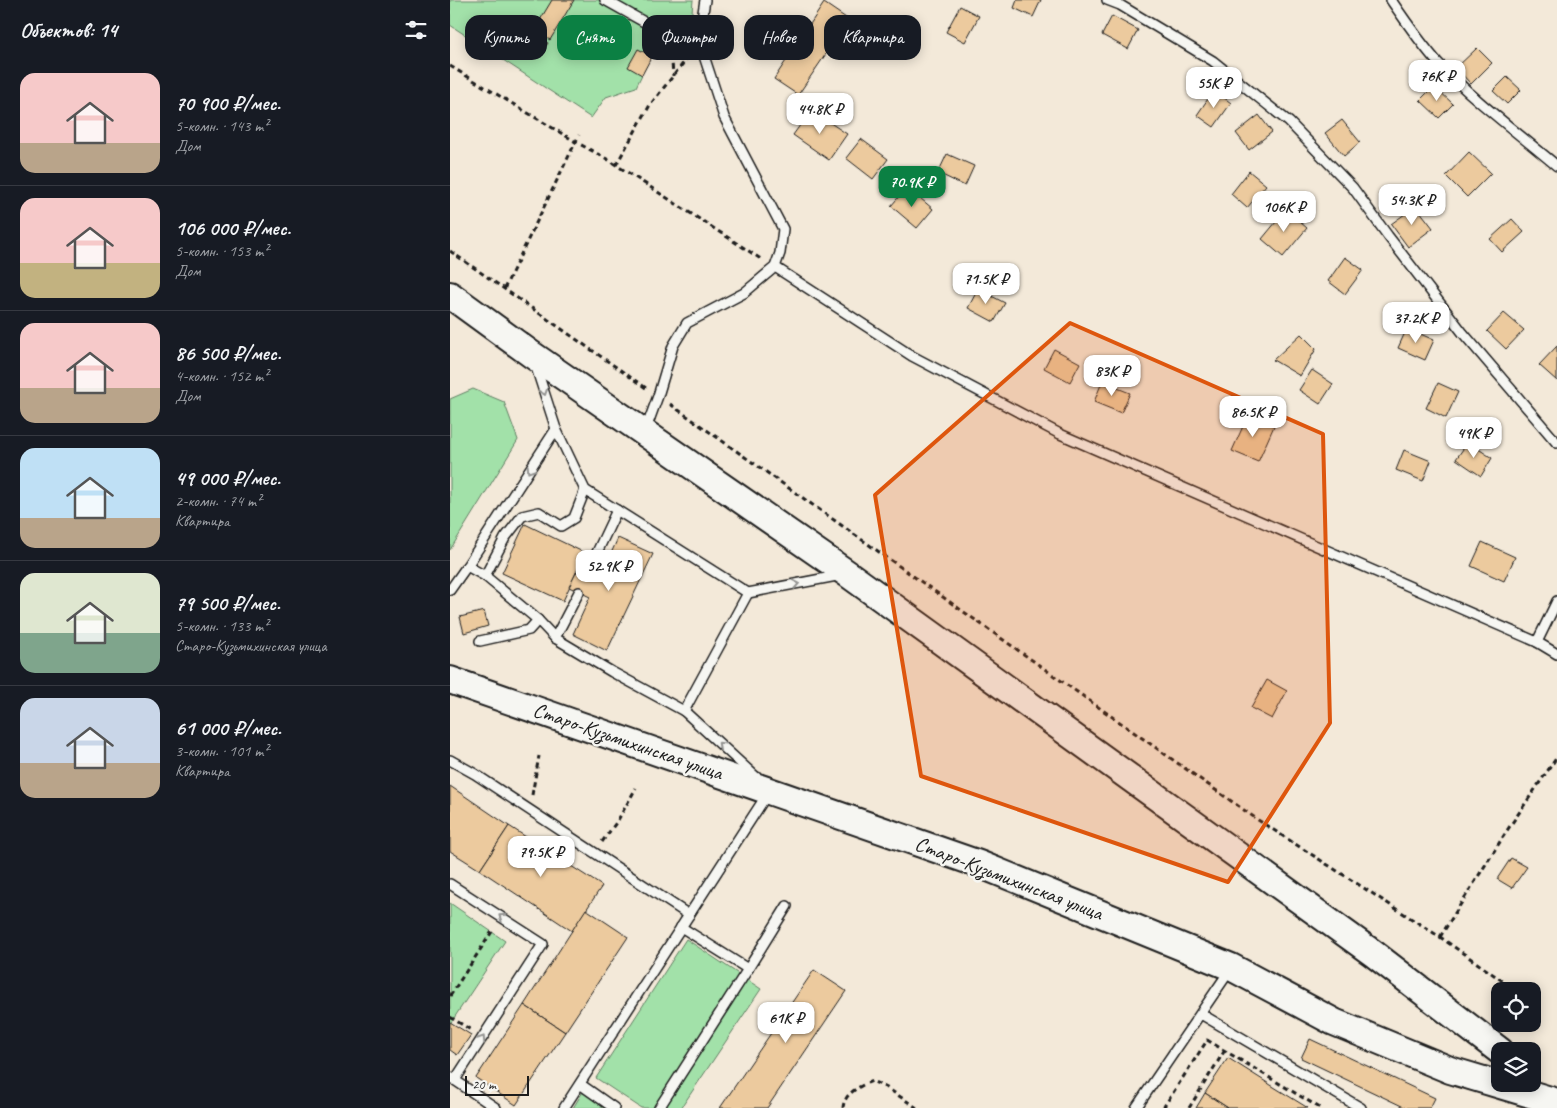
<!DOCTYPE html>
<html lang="ru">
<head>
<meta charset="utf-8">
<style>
  :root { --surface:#171b24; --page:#20242c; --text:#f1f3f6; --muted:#9ea1a6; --line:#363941; --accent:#0b8043 }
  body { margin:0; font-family:Caveat,sans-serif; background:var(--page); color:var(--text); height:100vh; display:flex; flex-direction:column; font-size:19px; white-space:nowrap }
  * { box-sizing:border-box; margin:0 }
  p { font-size:16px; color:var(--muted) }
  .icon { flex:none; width:28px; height:28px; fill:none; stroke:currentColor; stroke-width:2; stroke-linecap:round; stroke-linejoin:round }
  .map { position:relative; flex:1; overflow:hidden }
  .side { display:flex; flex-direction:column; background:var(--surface); width:450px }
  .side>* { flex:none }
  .banner { position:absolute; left:15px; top:15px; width:475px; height:45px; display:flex; gap:10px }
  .fabs { position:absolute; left:1041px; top:982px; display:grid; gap:10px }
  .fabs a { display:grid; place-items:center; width:50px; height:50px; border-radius:10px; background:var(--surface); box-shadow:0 2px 12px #0003; font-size:25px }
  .scale { position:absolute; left:15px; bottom:12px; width:64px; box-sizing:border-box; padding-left:5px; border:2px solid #1c1c1c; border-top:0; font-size:14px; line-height:18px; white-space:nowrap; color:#1c1c1c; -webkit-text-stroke:4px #f6f6f2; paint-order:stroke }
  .price { position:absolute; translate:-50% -42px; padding:0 11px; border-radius:10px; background:#fff; color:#222; font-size:16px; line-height:32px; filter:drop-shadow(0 1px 2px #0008) }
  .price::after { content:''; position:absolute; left:50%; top:30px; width:15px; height:11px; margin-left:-8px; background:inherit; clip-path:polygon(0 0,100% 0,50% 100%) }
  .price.selected { background:var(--accent); color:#fff }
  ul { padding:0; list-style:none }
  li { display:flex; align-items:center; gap:15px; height:125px; padding:0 20px }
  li+li { border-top:1px solid var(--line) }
  li span { display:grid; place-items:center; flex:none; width:140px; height:100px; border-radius:15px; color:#555 }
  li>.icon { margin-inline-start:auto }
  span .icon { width:60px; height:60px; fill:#fffc; stroke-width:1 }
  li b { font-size:21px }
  h2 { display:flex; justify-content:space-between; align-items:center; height:60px; padding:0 20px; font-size:21px }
  .chip { padding:0 18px; border-radius:15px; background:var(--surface); box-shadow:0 2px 12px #0003; font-size:18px; line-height:45px }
  .chip.selected { background:var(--accent); color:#fff }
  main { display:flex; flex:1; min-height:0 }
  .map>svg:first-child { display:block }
  .green { fill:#a2e1a9; stroke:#5f7e62 }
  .building { fill:#ecca9e; stroke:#1c1c1c }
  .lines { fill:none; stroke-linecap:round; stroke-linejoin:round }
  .lane-casing { stroke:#1c1c1c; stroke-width:12 }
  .secondary-casing { stroke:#1c1c1c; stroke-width:30 }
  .path { stroke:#1c1c1c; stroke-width:3; stroke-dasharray:5 4; stroke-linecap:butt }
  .lane { stroke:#f6f6f2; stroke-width:9 }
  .secondary { stroke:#f6f6f2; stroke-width:26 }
  .oneway { stroke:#949492 }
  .marked { fill:#de560d; fill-opacity:0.2; stroke:#de560d; stroke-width:4; stroke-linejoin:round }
  .labels { text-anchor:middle; stroke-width:5; stroke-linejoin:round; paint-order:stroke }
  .street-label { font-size:21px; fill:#1c1c1c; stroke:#f6f6f2 }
</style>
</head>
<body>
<main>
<section class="side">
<h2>Объектов: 14<svg class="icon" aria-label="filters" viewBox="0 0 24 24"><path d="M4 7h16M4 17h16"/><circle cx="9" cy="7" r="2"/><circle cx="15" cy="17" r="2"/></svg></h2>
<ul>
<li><span style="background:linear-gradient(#f6c9c9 70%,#b9a48a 0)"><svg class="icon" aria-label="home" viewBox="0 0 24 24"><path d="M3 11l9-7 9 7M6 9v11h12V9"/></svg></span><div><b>70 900 ₽/мес.</b><p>5-комн. · 143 m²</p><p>Дом</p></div></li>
<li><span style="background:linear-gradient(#f6c9c9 65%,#c2b280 0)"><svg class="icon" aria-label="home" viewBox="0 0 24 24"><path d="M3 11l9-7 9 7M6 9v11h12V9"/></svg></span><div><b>106 000 ₽/мес.</b><p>5-комн. · 153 m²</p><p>Дом</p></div></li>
<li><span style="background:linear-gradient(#f6c9c9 65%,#b9a48a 0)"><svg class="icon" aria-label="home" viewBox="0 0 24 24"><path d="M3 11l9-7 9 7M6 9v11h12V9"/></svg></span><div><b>86 500 ₽/мес.</b><p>4-комн. · 152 m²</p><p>Дом</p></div></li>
<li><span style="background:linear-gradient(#bfe0f5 70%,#b9a48a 0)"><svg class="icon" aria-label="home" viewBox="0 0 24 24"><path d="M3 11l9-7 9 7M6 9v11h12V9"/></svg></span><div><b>49 000 ₽/мес.</b><p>2-комн. · 74 m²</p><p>Квартира</p></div></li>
<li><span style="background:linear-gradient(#dfe7d0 60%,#7fa58c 0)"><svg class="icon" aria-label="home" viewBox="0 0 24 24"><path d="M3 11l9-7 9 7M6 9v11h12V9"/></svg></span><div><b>79 500 ₽/мес.</b><p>5-комн. · 133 m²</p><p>Старо-Кузьмихинская улица</p></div></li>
<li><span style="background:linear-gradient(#c9d6e8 65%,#b9a48a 0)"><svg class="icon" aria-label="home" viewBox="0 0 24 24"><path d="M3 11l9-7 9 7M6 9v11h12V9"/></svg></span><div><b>61 000 ₽/мес.</b><p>3-комн. · 101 m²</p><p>Квартира</p></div></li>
</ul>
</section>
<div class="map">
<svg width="1107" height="1108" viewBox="0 0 1107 1108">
  <rect width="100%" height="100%" fill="#f3e9d9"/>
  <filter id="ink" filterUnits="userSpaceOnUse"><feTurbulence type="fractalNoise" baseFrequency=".02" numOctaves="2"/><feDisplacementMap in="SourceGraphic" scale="10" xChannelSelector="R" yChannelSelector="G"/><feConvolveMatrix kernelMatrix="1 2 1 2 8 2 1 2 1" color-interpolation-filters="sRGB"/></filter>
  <g filter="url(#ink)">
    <!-- green -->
    <g class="green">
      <path d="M0 0H243L240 36 223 42 208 41 186 87 156 97 141 118 0 25Z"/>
      <path d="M23 389 54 402 68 440 0 550V399Z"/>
      <path d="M0 903 55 941 0 1024Z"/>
      <path d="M236 939 311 989 231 1108H191L146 1078Z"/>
      <path d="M134 1090 159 1108H123Z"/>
    </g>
    <!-- building -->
    <g class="building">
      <path d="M102 0H124L100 40 84 30Z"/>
      <path d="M567 0H591L583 17 564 8Z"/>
      <path d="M374 3 399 20 348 95 324 79Z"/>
      <path d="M510 6 529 16 515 42 496 32Z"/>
      <path d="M662 16 688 30 678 49 652 35Z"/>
      <path d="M82 34 98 43 90 55 75 46Z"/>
      <path d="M1027 48 1042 63 1021 84 1006 68Z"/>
      <path d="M188 49 202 56 192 75 178 67Z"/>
      <path d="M1057 77 1071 90 1057 104 1043 91Z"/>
      <path d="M984 86 1003 104 989 118 970 100Z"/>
      <path d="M764 90 781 103 764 127 747 115Z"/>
      <path d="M361 110 397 134 379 160 343 135Z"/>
      <path d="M809 115 822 132 799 150 786 133Z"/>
      <path d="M892 120 910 142 894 156 875 133Z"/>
      <path d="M411 139 438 159 423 179 396 158Z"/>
      <path d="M1019 152 1041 173 1017 197 996 176Z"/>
      <path d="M497 154 524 166 515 186 488 173Z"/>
      <path d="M799 171 816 185 797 208 781 194Z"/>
      <path d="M457 187 483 209 467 228 441 206Z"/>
      <path d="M966 206 983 228 958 247 941 224Z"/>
      <path d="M836 210 857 228 833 257 812 239Z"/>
      <path d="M1062 219 1074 232 1052 252 1040 239Z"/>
      <path d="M895 257 913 270 895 294 878 281Z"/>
      <path d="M528 289 555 303 544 322 518 308Z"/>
      <path d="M1054 313 1074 330 1056 349 1037 331Z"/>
      <path d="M957 328 984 340 975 360 948 348Z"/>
      <path d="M851 334 866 349 850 376 823 360Z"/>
      <path d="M1107 346V381L1089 365Z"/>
      <path d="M604 349 630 363 620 382 594 368Z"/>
      <path d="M862 370 883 384 870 404 849 390Z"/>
      <path d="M652 382 680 393 671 413 644 402Z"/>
      <path d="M988 383 1008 392 996 418 976 408Z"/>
      <path d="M798 415 824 426 808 462 782 451Z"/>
      <path d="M1018 442 1042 458 1031 476 1006 459Z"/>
      <path d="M954 450 981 461 973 481 946 470Z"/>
      <path d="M75 524 135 553 113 601 52 573Z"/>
      <path d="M168 538 203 554 157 651 123 634 140 597 119 587 132 561 153 571Z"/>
      <path d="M1032 542 1065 557 1054 581 1021 566Z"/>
      <path d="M34 611 38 626 14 633 10 617Z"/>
      <path d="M817 680 837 691 822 719 801 708Z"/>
      <path d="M0 786 59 826 30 870 0 851Z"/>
      <path d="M59 826 152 886 122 931 30 870Z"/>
      <path d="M1061 858 1077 867 1062 888 1047 879Z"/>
      <path d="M136 909 178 937 115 1032 74 1005Z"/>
      <path d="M364 970 396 991 317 1108H270Z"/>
      <path d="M74 1005 115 1032 66 1105 26 1078Z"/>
      <path d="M0 1022 21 1035 7 1055 0 1050Z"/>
      <path d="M860 1039 985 1098 980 1108H956L851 1058Z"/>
      <path d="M778 1058 824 1087 858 1108H778L755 1093Z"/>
      <path d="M755 1093 778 1108H746Z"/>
    </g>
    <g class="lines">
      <!-- lane casing -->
      <g class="lane-casing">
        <g id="lane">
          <path d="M155 0 196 23 220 34 240 30 251 25"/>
          <path d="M657 0 670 5 763 61 839 122 903 188 938 236 1013 333 1107 443"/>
          <path d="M941 0C956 22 971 44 989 64 1025 101 1068 133 1107 166"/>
          <path d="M325 267 462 356 610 434 1087 642 1107 654"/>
          <path d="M85 364 106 429 135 490 298 593 392 575"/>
          <path d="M196 429 208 396 223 346 237 323 294 293 325 267 330 253 333 229 274 117 255 59 251 25 255 0"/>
          <path d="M141 565 167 510"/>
          <path d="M17 566 35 576 88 620 105 638 162 672 234 711 298 593"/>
          <path d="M35 576 55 538 72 516 89 512 111 526 124 518 135 490"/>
          <path d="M0 590 17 566 106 429"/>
          <path d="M105 638 129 592"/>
          <path d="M30 641 79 630 88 620"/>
          <path d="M1087 642 1107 601"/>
          <path d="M234 711 306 777"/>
          <path d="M0 760 25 774 239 915"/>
          <path d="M0 884 93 944 5 1080"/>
          <path d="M231 927 298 969 337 906"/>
          <path d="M751 1014 911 1108"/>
          <path d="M0 1077 46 1108"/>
          <path d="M130 1084 164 1108"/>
          <path d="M114 1108 318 793"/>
          <path d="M209 1108 298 969"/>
          <path d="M686 1108 780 970"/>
        </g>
      </g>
      <!-- secondary casing -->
      <g class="secondary-casing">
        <g id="secondary">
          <path d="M0 295 81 354 398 574 924 954 1050 1051"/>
          <path d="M0 680 529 864 781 967 884 1022 1000 1070 1107 1102"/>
        </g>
      </g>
      <!-- path -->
      <g class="path">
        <path d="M221 47 223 76"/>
        <path d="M0 66 126 142 157 159 311 259"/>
        <path d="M166 165 200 105 239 56"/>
        <path d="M0 251 196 388"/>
        <path d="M54 289 129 135"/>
        <path d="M220 404 808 820 990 937 1064 989"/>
        <path d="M82 795 89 756"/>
        <path d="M152 842 168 820 186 788"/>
        <path d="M990 937 1058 829 1107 757"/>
        <path d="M0 996 43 930"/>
        <path d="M0 1017 21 1030"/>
        <path d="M757 1040 870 1108"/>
        <path d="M393 1108C394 1093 410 1086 422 1081L437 1088 467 1108"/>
        <path d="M713 1108 758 1039"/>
        <path d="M739 1108 775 1050"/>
      </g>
      <!-- lane -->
      <use href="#lane" class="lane"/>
      <!-- secondary -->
      <use href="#secondary" class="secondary"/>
    </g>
    <!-- one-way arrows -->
    <defs><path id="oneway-chevron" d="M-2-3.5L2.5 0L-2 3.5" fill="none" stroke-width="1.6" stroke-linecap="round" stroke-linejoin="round" transform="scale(1.25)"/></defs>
    <g class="oneway">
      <use href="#oneway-chevron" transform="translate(94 392) rotate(71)"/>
      <use href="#oneway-chevron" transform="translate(80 470) rotate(123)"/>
      <use href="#oneway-chevron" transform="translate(346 584) rotate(-11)"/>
      <use href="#oneway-chevron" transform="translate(271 745) rotate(-137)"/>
      <use href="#oneway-chevron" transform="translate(52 917) rotate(-147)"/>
      <use href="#oneway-chevron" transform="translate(32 1039) rotate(-57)"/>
    </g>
  </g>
  <!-- marked area -->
  <path class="marked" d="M620 323 873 434 880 723 778 882 471 776 425 495Z"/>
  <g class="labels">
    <!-- street labels -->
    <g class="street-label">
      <text transform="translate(178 741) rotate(19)" y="7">Старо-Кузьмихинская улица</text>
      <text transform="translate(559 878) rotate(21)" y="7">Старо-Кузьмихинская улица</text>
    </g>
  </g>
</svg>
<div class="fabs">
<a><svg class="icon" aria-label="locate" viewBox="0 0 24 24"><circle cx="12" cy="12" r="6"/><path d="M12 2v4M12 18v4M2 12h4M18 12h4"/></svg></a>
<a><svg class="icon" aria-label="layers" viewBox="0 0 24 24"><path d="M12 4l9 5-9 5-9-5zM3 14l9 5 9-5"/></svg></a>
</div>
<div class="scale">20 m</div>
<b class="price" style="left:987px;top:102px">76K ₽</b>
<b class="price" style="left:764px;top:109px">55K ₽</b>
<b class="price" style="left:370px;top:135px">44.8K ₽</b>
<b class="price selected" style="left:462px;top:208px">70.9K ₽</b>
<b class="price" style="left:962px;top:226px">54.3K ₽</b>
<b class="price" style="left:834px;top:233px">106K ₽</b>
<b class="price" style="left:536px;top:305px">71.5K ₽</b>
<b class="price" style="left:966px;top:344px">37.2K ₽</b>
<b class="price" style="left:662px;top:397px">83K ₽</b>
<b class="price" style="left:803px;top:438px">86.5K ₽</b>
<b class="price" style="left:1024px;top:459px">49K ₽</b>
<b class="price" style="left:159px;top:592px">52.9K ₽</b>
<b class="price" style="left:91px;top:878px">79.5K ₽</b>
<b class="price" style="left:336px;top:1044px">61K ₽</b>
<div class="banner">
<a class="chip">Купить</a>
<a class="chip selected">Снять</a>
<a class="chip">Фильтры</a>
<a class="chip">Новое</a>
<a class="chip">Квартира</a>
</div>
</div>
</main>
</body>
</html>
